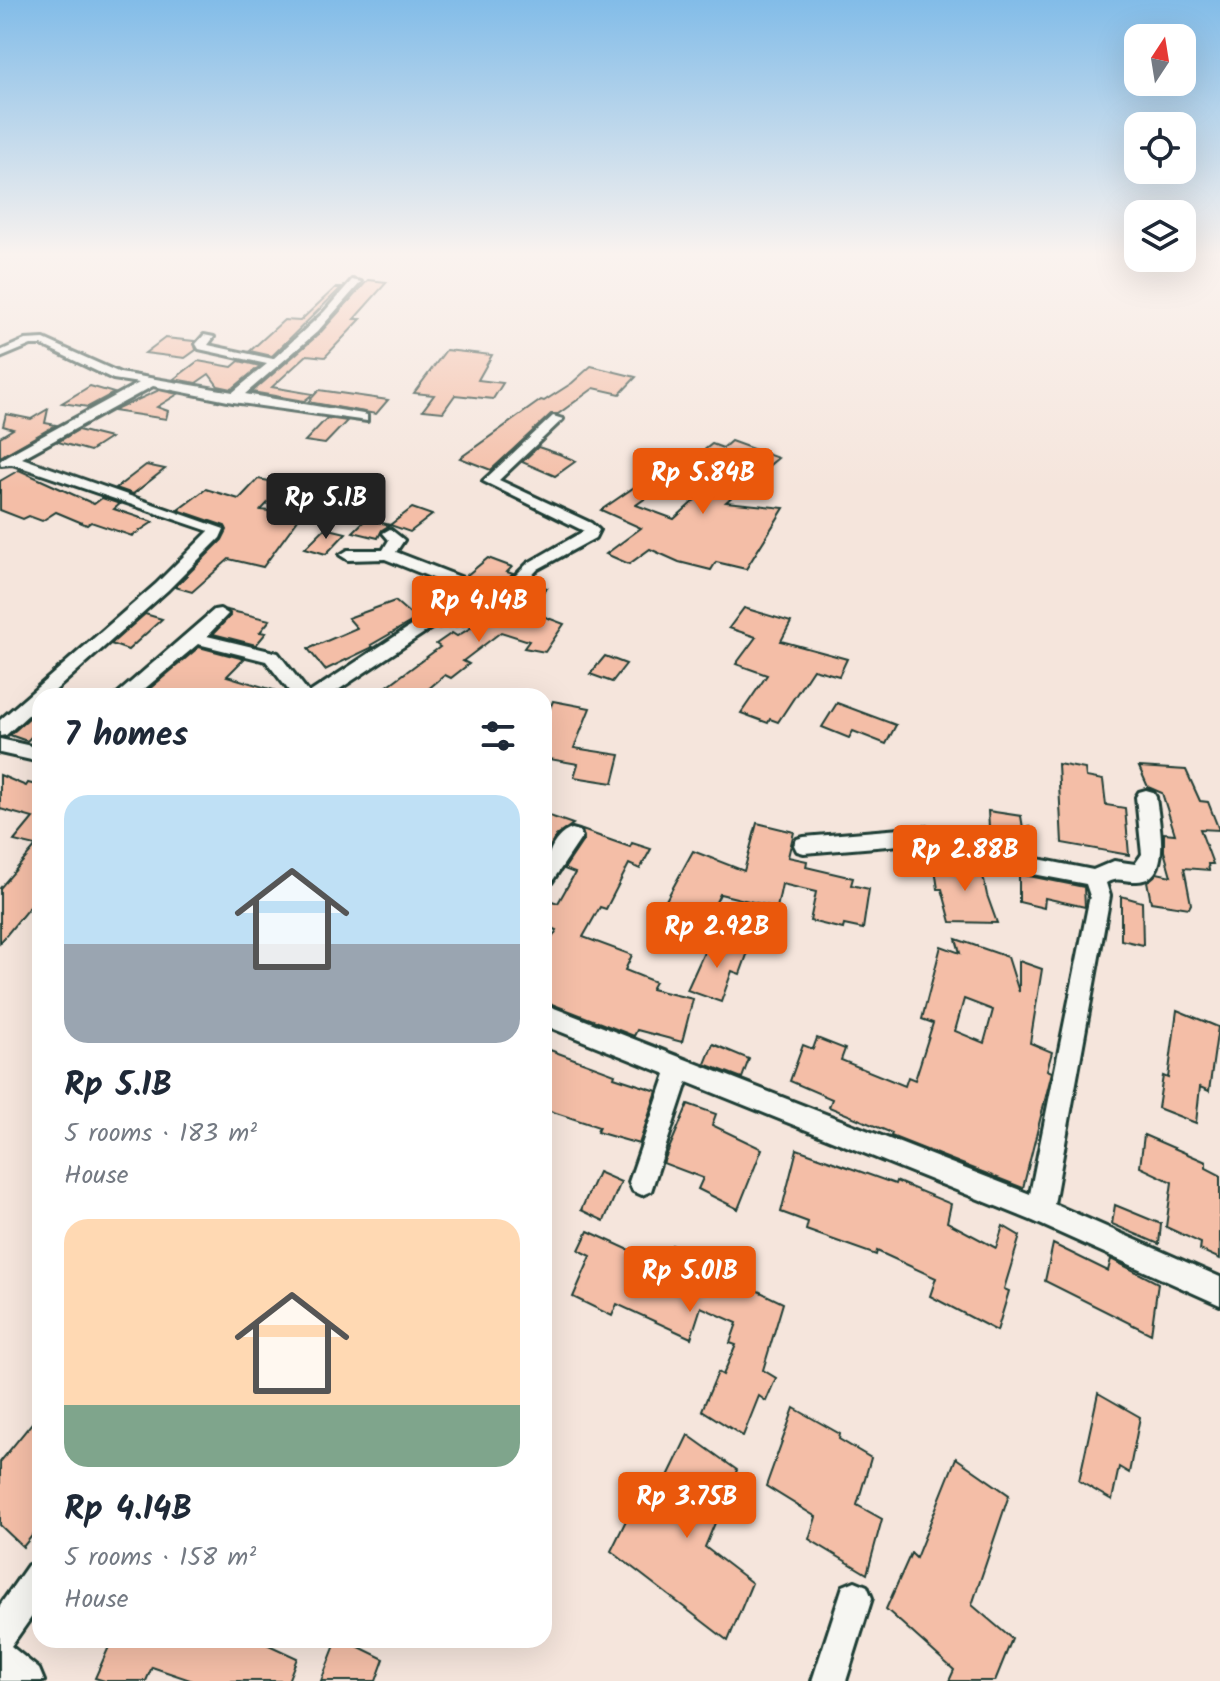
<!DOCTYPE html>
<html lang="en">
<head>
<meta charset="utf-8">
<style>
  :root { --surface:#fff; --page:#f2f2f3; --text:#1f2937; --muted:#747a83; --accent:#ea580c }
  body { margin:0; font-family:Kalam,sans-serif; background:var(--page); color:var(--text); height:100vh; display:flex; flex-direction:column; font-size:30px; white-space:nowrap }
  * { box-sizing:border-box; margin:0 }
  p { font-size:26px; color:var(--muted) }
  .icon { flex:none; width:44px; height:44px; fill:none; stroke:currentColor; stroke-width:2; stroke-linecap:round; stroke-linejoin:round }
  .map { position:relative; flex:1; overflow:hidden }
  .sheet { position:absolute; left:32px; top:688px; width:520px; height:960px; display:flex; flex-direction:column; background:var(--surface); border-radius:24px; box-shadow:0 8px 32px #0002 }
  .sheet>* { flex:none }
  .needle { width:52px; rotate:12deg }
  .controls { position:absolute; left:1124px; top:24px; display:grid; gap:16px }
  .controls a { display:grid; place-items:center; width:72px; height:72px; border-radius:16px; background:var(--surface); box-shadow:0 8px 32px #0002; font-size:40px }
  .price { position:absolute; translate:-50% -68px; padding:0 18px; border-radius:8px; background:var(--accent); color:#fff; font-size:26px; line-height:52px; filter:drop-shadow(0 2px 4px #0008) }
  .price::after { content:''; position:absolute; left:50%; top:48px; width:24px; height:18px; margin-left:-12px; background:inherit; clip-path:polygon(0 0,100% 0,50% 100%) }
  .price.current { background:#222; color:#fff }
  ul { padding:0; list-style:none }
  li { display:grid; align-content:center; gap:16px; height:424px; padding:0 32px }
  li span { display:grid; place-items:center; height:248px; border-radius:24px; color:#555 }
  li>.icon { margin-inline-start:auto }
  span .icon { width:144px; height:144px; fill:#fffc; stroke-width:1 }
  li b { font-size:34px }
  h2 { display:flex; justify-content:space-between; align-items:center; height:96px; padding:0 32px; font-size:34px }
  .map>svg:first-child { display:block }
  .building { fill:#f4bea7; stroke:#1f3d34; stroke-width:2; fill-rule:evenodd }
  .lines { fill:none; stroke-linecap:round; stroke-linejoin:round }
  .minor-casing { stroke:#1f3d34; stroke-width:6 }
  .minor { fill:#f6f6f2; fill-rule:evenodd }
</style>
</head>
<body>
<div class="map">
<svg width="1220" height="1681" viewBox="0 0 1220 1681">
  <rect width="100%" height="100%" fill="#f5e5dc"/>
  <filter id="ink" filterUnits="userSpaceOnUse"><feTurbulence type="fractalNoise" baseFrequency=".0125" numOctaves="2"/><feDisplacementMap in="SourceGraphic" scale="16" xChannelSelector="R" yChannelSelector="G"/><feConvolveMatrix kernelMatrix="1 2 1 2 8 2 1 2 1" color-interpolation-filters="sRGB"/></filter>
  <g filter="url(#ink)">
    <!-- building -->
    <g class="building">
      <path d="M368 280 387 282 354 319H361L325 357 307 355 272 387 313 394 304 401 252 392 319 334Z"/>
      <path d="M335 288H341L272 356 250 351 284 320 300 321Z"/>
      <path d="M165 338 194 341 196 350 185 358 145 353Z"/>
      <path d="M446 350 492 355 478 380 503 383 493 399 455 395 443 412 423 410 434 395 414 393Z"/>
      <path d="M198 361 232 367 239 361 260 366 232 389 218 386 209 374 196 383 174 379Z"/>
      <path d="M591 366 636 377 620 394 594 388 558 414H551L491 470 460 458 541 400 544 401 572 383Z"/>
      <path d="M90 386 114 393 88 407 62 403Z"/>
      <path d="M159 390 178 394 157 407 168 411 166 419 113 411Z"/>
      <path d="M319 390 388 400 376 414 308 402Z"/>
      <path d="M48 409 45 423 56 425 0 457V437L13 429 3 426 6 414 31 419Z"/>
      <path d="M327 418 347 421 325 444 305 441Z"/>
      <path d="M78 430 110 438 90 451 58 442Z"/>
      <path d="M731 441 778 458 726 502 784 508 746 569 716 562 711 570 679 562 650 549 629 564 606 554 641 528 601 510 636 486 653 493 636 505 674 519 719 478 693 469 697 466 688 463 712 444 723 448Z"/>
      <path d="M538 447 559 454 576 461 555 476 522 462Z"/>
      <path d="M146 465 165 469 133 494 116 488Z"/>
      <path d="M19 470 94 504 102 498 120 504 114 509 153 522 132 536 91 522 87 525 56 512 42 521 29 516 23 519 0 510V481Z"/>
      <path d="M258 479 286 484 261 510 301 515 263 567 229 559 192 592 175 587 222 540 227 530 225 526 178 510 206 489 239 499Z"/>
      <path d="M412 508 432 515 410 532 390 525Z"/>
      <path d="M366 519 390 525 382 530 378 538 353 532Z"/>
      <path d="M325 528 346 533 326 554 305 548Z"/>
      <path d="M488 558 512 567 507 572 513 574 502 585 493 587 466 576Z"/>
      <path d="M530 581 547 588 524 609 564 624 545 652 524 648 529 641 501 632 463 661 469 664 451 678 445 675 420 696H374L440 647 436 644 452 633 457 636 509 605Z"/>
      <path d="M395 601 416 619 371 645 373 647 325 670 308 649 357 628 348 618Z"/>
      <path d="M744 608 791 622 781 641 847 659 839 676 813 669 778 722 770 719 768 723 741 713 767 675 736 664 756 637 729 628Z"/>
      <path d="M227 610 270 620 260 632 266 633 256 645 213 634 230 616Z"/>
      <path d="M145 614 162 619 128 650 111 644Z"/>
      <path d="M199 647 244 659 227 676 280 692V696H141Z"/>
      <path d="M605 656 626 664 612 682 590 674Z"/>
      <path d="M553 701 590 708 574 748 620 755 613 783 574 777 578 764 544 758V723Z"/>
      <path d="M837 703 896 725 886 744 853 731 849 738 822 727Z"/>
      <path d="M38 710 40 728 27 741 10 735Z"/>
      <path d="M1058 764 1085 769 1086 777 1103 780 1106 805 1125 808 1129 855 1062 843Z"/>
      <path d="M1139 767 1186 770 1200 801 1208 802 1219 830 1200 829 1213 864H1208L1209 870 1184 868 1191 904 1189 908 1151 902 1147 881 1157 873 1171 876 1164 851V833L1175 834 1162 793 1148 787Z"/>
      <path d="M0 775 26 786 28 783 40 786V894L0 943V888L36 846 14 841 33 818 0 809Z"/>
      <path d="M988 811 1021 816 1023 828 1030 827 1033 855 990 844Z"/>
      <path d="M544 814 573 824 556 836 544 860Z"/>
      <path d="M757 823 794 832 788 857 807 861 806 867 853 878 851 885 869 889 863 929 844 925 843 929 810 921 816 892 782 884 777 908 720 894 702 930 659 913 693 851 744 871Z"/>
      <path d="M582 830 630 847 632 843 651 849 640 869 629 864 606 909 600 907 583 937 632 955 625 970 655 982 651 989 693 999 682 1042 637 1030 634 1036 544 1001V951L557 930 544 925V914L552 901 558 903 575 873 564 869 584 839Z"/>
      <path d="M934 863 981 866 987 895 997 923 951 922 942 889H938Z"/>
      <path d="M1019 874 1084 887 1085 907 1045 898 1044 908 1019 902Z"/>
      <path d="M1121 896 1142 902 1143 945 1121 940Z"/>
      <path d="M710 939 748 952 740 974 732 971 721 1002 687 990Z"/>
      <path d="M956 939 1008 957 1019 992V961L1042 969 1030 1043 1052 1052 1047 1070 1052 1072 1023 1188 891 1136 892 1133 829 1107 832 1099 790 1081 803 1045 813 1049 817 1038 845 1049 841 1060 905 1086 908 1077 915 1080 933 1023 922 1019 941 946 960 953ZM964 999 993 1010 984 1043 955 1031Z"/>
      <path d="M1177 1010 1218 1027 1209 1091 1200 1087 1196 1123 1158 1108 1163 1076 1168 1078Z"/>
      <path d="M713 1044 749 1059 742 1078 705 1064Z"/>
      <path d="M550 1050 615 1074 614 1077 657 1091 639 1144 597 1132 599 1127 544 1109V1061Z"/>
      <path d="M688 1104 716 1114 712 1125 762 1149 738 1209 698 1189 703 1178 663 1163Z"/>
      <path d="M1144 1135 1206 1162V1168L1220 1175V1259L1200 1250 1201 1243 1166 1227 1172 1182 1140 1167Z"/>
      <path d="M797 1149 895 1184 896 1181 951 1204 947 1222 996 1248 1003 1226 1020 1236 1004 1289 1009 1291 997 1331 930 1296 936 1278 877 1251 876 1255 806 1230 808 1222 781 1212Z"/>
      <path d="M598 1172 621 1182 604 1221 581 1210Z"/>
      <path d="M1115 1205 1161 1224 1159 1244 1112 1224Z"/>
      <path d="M588 1231 664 1266 672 1245 705 1260 706 1257 732 1268 729 1277 783 1303 763 1370 776 1378 766 1401 759 1396 743 1436 702 1410 718 1372 723 1375 736 1345 730 1343 737 1323 701 1307 691 1338 617 1304 612 1316 573 1297 591 1256 579 1250Z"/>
      <path d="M1053 1244 1108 1271 1111 1259 1158 1283 1151 1334 1045 1281Z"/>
      <path d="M1098 1393 1140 1417 1129 1473 1119 1467 1112 1500 1079 1481Z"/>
      <path d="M794 1408 840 1434 839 1439 871 1458 857 1505 882 1519 867 1574 809 1539 816 1517 766 1486Z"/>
      <path d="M40 1413V1526L23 1547 0 1525V1462Z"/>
      <path d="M688 1435 737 1470 705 1547 752 1583 728 1641 611 1551 638 1496 653 1507Z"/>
      <path d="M956 1458 1009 1495 972 1605 1012 1639 995 1681H949L954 1670 886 1609 911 1553 916 1558Z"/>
      <path d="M112 1640H258L297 1658 288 1681H193L152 1667 146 1681H105L95 1678Z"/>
      <path d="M337 1640H345L384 1659 376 1681H321Z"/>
    </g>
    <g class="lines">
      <!-- minor casing -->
      <g class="minor-casing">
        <g id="minor">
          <path d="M352 280 361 282 317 332 245 394 363 414 367 415V421L233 402 153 386 22 458 224 529 220 538 168 590 49 696H40V704L6 735 0 736V720L156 584 209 531 12 464 1 465 0 461 6 456 139 383 113 379 42 345H31L0 358V351L25 340 44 339 120 373 233 392 267 364 199 349 196 344 204 335 214 337 208 345 273 359 324 312Z"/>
          <path d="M553 416 563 419 499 480 591 523 599 530 595 538 538 569 507 602 475 622 433 627 329 696H293L266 661 198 644 136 696H115L214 610 220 609 228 614 207 636 278 653 309 693 423 618 465 613 488 600 385 559 348 560 340 555 348 550H383L389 540 383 533 390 529 404 540 396 552 499 592 528 563 584 531 483 481Z"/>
          <path d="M0 739 40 748V762L0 753Z"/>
          <path d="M1146 790 1153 792 1156 797C1158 819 1174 880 1137 881 1124 882 1118 876 1106 883L1110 896 1054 1204 1220 1277V1305L1033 1221 687 1082 651 1191 642 1195 633 1191 629 1182 666 1074 544 1025V1004L1030 1194 1090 896 1086 884 1002 868 944 847 924 843 804 853 797 851 794 845 797 839 804 837 924 827 946 831 1003 852 1093 870 1114 861 1135 864 1142 854 1136 797 1139 792Z"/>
          <path d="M572 829 579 831 582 837 551 883 544 885C544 865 550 836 572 829Z"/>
          <path d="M40 1561V1605L11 1646 39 1669 44 1681H0V1605L28 1565Z"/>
          <path d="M855 1581 867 1586 872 1598 846 1681H812L843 1586Z"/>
        </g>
      </g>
      <!-- minor -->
      <use href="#minor" class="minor"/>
    </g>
  </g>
  <!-- sky -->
  <linearGradient id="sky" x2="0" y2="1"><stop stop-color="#82bce8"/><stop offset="0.52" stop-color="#faf3ef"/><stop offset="1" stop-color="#faf3ef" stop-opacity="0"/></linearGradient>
  <rect width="1220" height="489" fill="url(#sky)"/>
</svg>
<div class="controls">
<a><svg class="needle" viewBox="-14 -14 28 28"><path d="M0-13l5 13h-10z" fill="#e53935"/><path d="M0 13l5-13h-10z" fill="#747a83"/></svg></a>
<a><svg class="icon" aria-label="locate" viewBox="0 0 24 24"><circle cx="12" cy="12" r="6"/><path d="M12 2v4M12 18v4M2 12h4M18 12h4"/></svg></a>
<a><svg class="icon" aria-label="layers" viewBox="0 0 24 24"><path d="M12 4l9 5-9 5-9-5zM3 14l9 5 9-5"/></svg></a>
</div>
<b class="price" style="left:703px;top:516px">Rp 5.84B</b>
<b class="price current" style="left:326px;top:541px">Rp 5.1B</b>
<b class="price" style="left:479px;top:644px">Rp 4.14B</b>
<b class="price" style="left:965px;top:893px">Rp 2.88B</b>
<b class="price" style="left:717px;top:970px">Rp 2.92B</b>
<b class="price" style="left:690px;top:1314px">Rp 5.01B</b>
<b class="price" style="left:687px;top:1540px">Rp 3.75B</b>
<section class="sheet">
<h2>7 homes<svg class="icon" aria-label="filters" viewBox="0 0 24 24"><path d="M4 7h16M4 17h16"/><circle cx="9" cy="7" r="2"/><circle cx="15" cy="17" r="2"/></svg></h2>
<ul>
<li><span style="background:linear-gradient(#bfe0f5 60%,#9aa5b1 0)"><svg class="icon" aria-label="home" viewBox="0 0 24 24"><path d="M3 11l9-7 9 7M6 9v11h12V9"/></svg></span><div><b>Rp 5.1B</b><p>5 rooms · 183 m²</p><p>House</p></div></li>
<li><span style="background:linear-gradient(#ffd9b3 75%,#7fa58c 0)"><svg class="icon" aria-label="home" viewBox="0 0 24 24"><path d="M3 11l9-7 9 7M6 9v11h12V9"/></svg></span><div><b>Rp 4.14B</b><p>5 rooms · 158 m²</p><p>House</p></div></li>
</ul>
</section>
</div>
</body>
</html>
